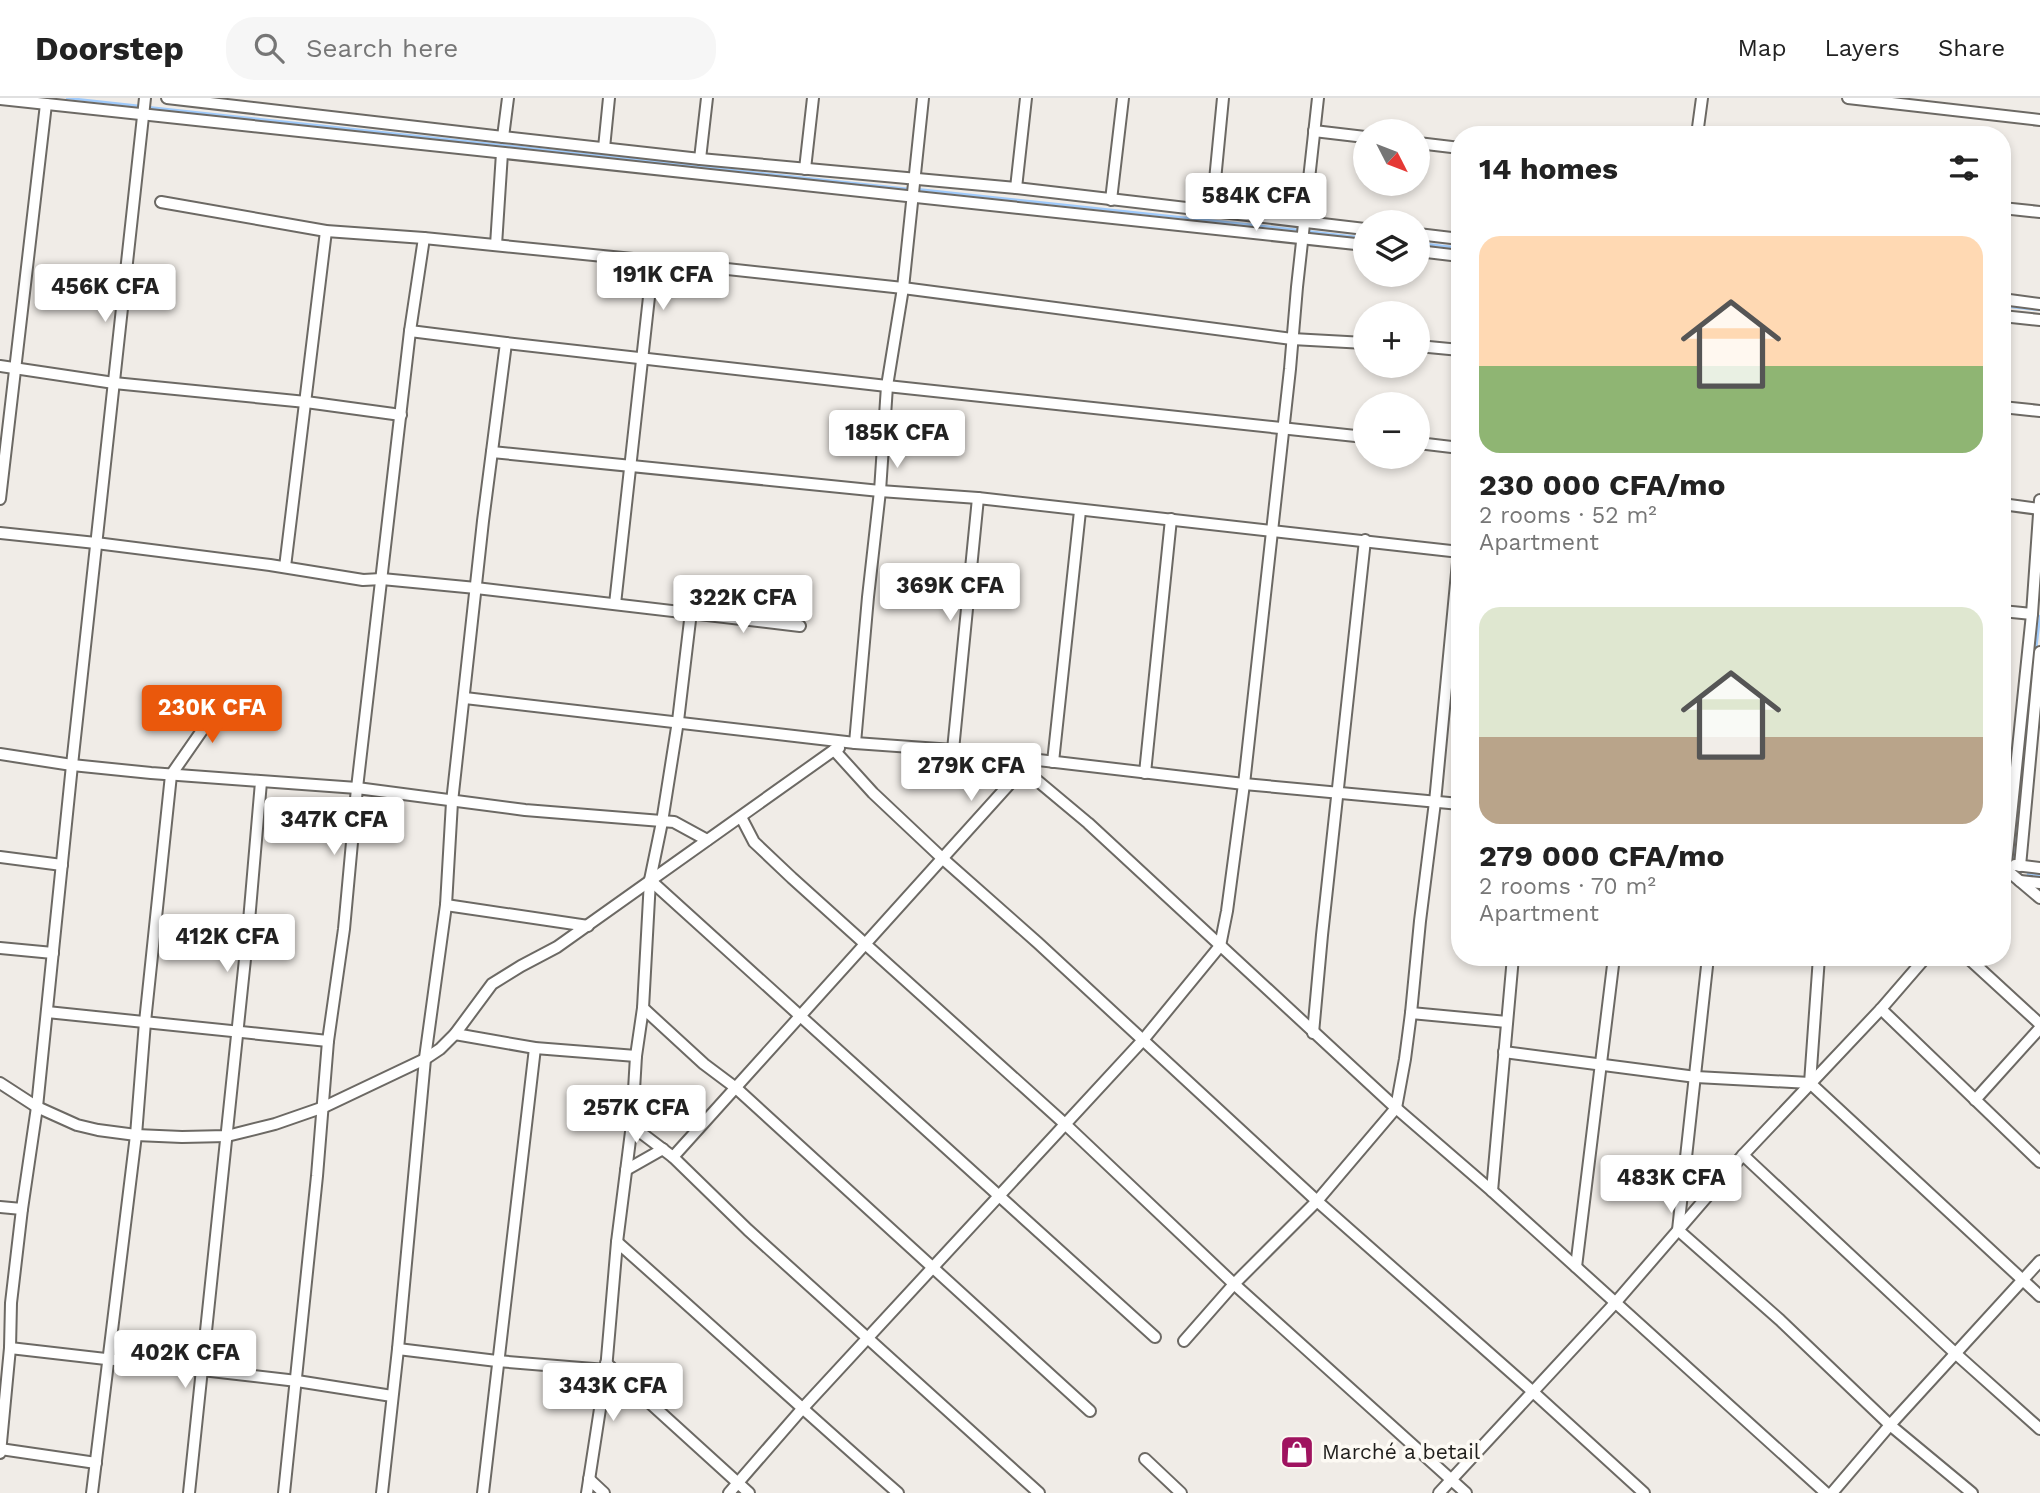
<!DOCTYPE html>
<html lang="en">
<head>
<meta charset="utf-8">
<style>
  :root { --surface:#fff; --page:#f6f6f6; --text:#222; --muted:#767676; --line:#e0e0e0; --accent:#ea580c }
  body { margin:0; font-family:"Work Sans",sans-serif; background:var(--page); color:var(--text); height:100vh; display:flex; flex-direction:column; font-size:26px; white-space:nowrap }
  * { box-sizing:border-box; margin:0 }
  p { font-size:23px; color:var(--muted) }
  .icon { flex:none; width:38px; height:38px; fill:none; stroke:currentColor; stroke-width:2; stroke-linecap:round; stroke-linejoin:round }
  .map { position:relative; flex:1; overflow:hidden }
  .details { position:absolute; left:1451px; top:28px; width:560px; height:840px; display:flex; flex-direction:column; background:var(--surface); border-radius:28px; box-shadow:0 4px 10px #0003 }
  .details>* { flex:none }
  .needle { width:46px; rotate:132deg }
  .buttons { position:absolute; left:1353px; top:21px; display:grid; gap:14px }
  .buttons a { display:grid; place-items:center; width:77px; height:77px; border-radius:50%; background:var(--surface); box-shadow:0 4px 10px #0003; font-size:35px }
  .price { position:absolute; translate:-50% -60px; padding:0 16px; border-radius:7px; background:#fff; color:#222; font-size:23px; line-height:46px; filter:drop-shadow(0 2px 4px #0008) }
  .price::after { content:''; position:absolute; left:50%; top:42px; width:21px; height:16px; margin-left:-10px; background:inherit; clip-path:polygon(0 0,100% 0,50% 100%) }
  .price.selected { background:var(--accent); color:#fff }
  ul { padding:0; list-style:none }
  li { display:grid; align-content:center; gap:14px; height:371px; padding:0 28px }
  li span { display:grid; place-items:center; height:217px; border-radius:21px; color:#555 }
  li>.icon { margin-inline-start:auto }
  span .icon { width:126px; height:126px; fill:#fffc; stroke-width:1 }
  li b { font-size:30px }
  h2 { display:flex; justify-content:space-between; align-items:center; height:84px; padding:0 28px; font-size:30px }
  header { display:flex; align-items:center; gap:42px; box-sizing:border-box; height:98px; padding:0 35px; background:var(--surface); border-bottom:2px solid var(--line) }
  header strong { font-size:33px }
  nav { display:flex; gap:38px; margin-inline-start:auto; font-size:24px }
  .search { width:490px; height:63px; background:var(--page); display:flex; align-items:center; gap:18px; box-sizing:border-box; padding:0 24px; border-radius:28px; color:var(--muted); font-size:26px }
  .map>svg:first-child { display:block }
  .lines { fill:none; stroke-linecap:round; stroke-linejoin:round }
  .stream { stroke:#9fcafb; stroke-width:2.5 }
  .minor-casing { stroke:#6c6964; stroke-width:14 }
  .minor { stroke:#fff; stroke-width:10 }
  .labels { text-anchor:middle; stroke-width:7; stroke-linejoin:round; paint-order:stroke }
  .poi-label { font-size:21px; fill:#1f1e1c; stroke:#fdfaf4; text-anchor:start }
</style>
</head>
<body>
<header>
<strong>Doorstep</strong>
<div class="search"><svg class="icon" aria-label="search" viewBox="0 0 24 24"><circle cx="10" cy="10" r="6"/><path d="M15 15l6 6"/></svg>Search here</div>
<nav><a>Map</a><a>Layers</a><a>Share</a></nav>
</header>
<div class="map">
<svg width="2040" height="1395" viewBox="0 0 2040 1395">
  <rect width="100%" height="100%" fill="#f0ece7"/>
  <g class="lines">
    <!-- stream -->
    <g class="stream">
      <path d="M67 0 140 8"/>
      <path d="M147 9 909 91"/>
      <path d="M916 91 1299 132"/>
      <path d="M1306 133 1365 140"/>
      <path d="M1418 145 1460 150"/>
      <path d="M2002 208 2040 212"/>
      <path d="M2036 551 2040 518"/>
      <path d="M2014 760 2027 641"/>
      <path d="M2028 776 2040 778"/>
    </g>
    <!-- minor casing -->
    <g class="minor-casing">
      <g id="minor">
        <path d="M167 0 503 39 700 61 1016 90 1365 131"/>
        <path d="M1848 0 2040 22"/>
        <path d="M0 1 1365 147"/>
        <path d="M1314 33 1365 39"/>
        <path d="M1697 37 1702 0"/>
        <path d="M503 39 508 0"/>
        <path d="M1418 45 1460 50"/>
        <path d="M604 50 609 0"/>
        <path d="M700 61 707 0"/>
        <path d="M805 71 813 0"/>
        <path d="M1016 90 1026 0"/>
        <path d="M1111 102 1123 0"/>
        <path d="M161 104 326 133 424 140 653 163 903 190 1292 241 1365 245"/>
        <path d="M2002 110 2040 114"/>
        <path d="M1212 113 1223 0"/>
        <path d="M1418 136 1460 141"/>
        <path d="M496 147 502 55"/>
        <path d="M1418 153 1460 158"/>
        <path d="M2002 201 2040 206"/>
        <path d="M2002 218 2040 222"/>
        <path d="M410 233 506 245 483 423 452 704 446 807 425 960"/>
        <path d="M506 245 887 288 1365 339"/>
        <path d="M1418 248 1460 252"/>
        <path d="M0 268 114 285 306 304 401 317"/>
        <path d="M2002 309 2040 313"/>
        <path d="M1418 345 1460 350"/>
        <path d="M492 354 880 393 978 400 1460 454"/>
        <path d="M0 401 46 6"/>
        <path d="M2002 406 2039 411"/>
        <path d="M0 435 96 445 270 467 363 482 382 481 476 490 800 528"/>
        <path d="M285 469 326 133"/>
        <path d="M615 506 653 163"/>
        <path d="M2002 513 2032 516"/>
        <path d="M465 600 855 645 953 652 1244 686 1460 706"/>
        <path d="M855 645 868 499 880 393 887 288 903 190 923 0"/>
        <path d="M834 652 873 695 942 760 1038 845 1317 1103 1532 1293 1644 1395"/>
        <path d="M953 652 978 400"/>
        <path d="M0 656 72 667 151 675 357 690 525 712 674 724 707 742"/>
        <path d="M1009 659 1088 725 1396 1010 1492 1093 1826 1395"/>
        <path d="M1053 664 1080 413"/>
        <path d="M1145 675 1171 421"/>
        <path d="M741 719 754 744 792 780 1065 1026 1234 1186 1466 1395"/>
        <path d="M0 759 62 767"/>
        <path d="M2006 766 2032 516 2040 402"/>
        <path d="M2015 767 2040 770"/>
        <path d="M2020 768 2040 554"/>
        <path d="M2008 773 2040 800"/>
        <path d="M650 782 1155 1239"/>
        <path d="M2020 783 2040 785"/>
        <path d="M446 807 588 828"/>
        <path d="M0 850 53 855"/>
        <path d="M1708 859 1678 1132 1780 1222 1890 1327 1972 1395"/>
        <path d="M1967 859 2040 926"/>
        <path d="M643 910 704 966 736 990 1090 1313"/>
        <path d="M1881 911 2040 1064"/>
        <path d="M47 914 328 943"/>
        <path d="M1411 915 1507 924"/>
        <path d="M1313 935 1322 837 1365 442"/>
        <path d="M455 936 535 950 636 958"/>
        <path d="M1504 954 1696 979 1810 985 2040 1198"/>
        <path d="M0 985 37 1009 77 1027 98 1032 136 1037 182 1039 227 1038 275 1026 324 1009 425 961 440 951 455 936 492 886 521 868 557 849 834 652 839 650"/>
        <path d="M1810 985 1819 859"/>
        <path d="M1975 1002 2040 930"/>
        <path d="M632 1026 644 1037 673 1059 748 1132 1039 1395"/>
        <path d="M1743 1057 1955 1255 2040 1331"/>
        <path d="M673 1059 1023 671"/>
        <path d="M626 1072 663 1051"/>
        <path d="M1492 1093 1513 859"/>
        <path d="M0 1109 22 1111"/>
        <path d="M617 1144C711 1227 803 1312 898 1395"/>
        <path d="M1576 1169 1614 859"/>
        <path d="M1184 1243 1234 1186 1317 1103 1396 1010 1405 961 1411 915 1420 823 1435 704 1459 454"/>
        <path d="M10 1250 297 1283 392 1298"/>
        <path d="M398 1251 497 1263 606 1272"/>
        <path d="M606 1265 749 1395"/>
        <path d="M0 1351 96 1365"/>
        <path d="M0 1355 10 1250 11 1205 22 1111 37 1009 72 667 145 0"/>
        <path d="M1145 1361 1181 1395"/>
        <path d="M589 1381 604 1395"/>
        <path d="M92 1395 136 1037 145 924 171 677 226 598"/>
        <path d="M189 1395 249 823 261 684"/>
        <path d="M284 1395 317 1078 328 943 344 831 357 690 410 233 424 140"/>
        <path d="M382 1395 398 1251 425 961"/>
        <path d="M483 1395 535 950"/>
        <path d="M587 1395 606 1272 617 1144 632 1026 636 958 643 910 650 782 662 724 678 623 691 514"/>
        <path d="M729 1395 802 1311 1143 942 1220 848 1227 813 1244 686 1290 271 1297 189 1318 0"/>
        <path d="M1439 1395 1616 1204 1743 1057 1881 911 1926 859"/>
        <path d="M1832 1395 1890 1327 2040 1163"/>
      </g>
    </g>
    <!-- minor -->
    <use href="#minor" class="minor"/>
  </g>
  <!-- icons -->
  <defs>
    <g id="shop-square" transform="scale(1.75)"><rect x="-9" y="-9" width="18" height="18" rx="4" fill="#9f135f" stroke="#fdfaf4"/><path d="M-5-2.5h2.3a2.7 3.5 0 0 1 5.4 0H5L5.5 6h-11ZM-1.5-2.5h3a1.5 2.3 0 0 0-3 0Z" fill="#fff"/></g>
  </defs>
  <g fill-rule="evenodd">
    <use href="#shop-square" x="1297" y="1354"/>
  </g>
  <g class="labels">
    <!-- poi labels -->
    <g class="poi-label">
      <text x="1322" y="1361">Marché a betail</text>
    </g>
  </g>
</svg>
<div class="buttons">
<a><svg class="needle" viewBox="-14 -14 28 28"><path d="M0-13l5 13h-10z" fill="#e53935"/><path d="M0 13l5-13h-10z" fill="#767676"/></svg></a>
<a><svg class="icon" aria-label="layers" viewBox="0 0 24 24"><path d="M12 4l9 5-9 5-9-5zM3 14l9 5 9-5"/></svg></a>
<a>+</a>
<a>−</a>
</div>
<b class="price" style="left:1256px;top:135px">584K CFA</b>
<b class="price" style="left:663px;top:214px">191K CFA</b>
<b class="price" style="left:105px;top:226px">456K CFA</b>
<b class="price" style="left:897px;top:372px">185K CFA</b>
<b class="price" style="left:950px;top:525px">369K CFA</b>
<b class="price" style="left:743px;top:537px">322K CFA</b>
<b class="price selected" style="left:212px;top:647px">230K CFA</b>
<b class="price" style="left:971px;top:705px">279K CFA</b>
<b class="price" style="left:334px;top:759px">347K CFA</b>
<b class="price" style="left:227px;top:876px">412K CFA</b>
<b class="price" style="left:636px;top:1047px">257K CFA</b>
<b class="price" style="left:1671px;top:1117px">483K CFA</b>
<b class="price" style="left:185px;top:1292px">402K CFA</b>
<b class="price" style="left:613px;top:1325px">343K CFA</b>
<section class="details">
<h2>14 homes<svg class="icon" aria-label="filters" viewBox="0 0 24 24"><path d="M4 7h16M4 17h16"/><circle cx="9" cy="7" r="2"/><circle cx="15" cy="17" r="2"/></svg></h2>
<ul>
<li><span style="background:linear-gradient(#ffd9b3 60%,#8fb573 0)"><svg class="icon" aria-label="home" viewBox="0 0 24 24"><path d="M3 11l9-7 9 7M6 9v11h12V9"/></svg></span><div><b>230 000 CFA/mo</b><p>2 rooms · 52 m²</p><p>Apartment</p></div></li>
<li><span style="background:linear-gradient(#dfe7d0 60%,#b9a48a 0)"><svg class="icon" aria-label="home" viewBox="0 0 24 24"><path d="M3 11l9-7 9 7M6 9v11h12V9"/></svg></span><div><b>279 000 CFA/mo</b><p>2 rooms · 70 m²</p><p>Apartment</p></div></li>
</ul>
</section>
</div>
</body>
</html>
